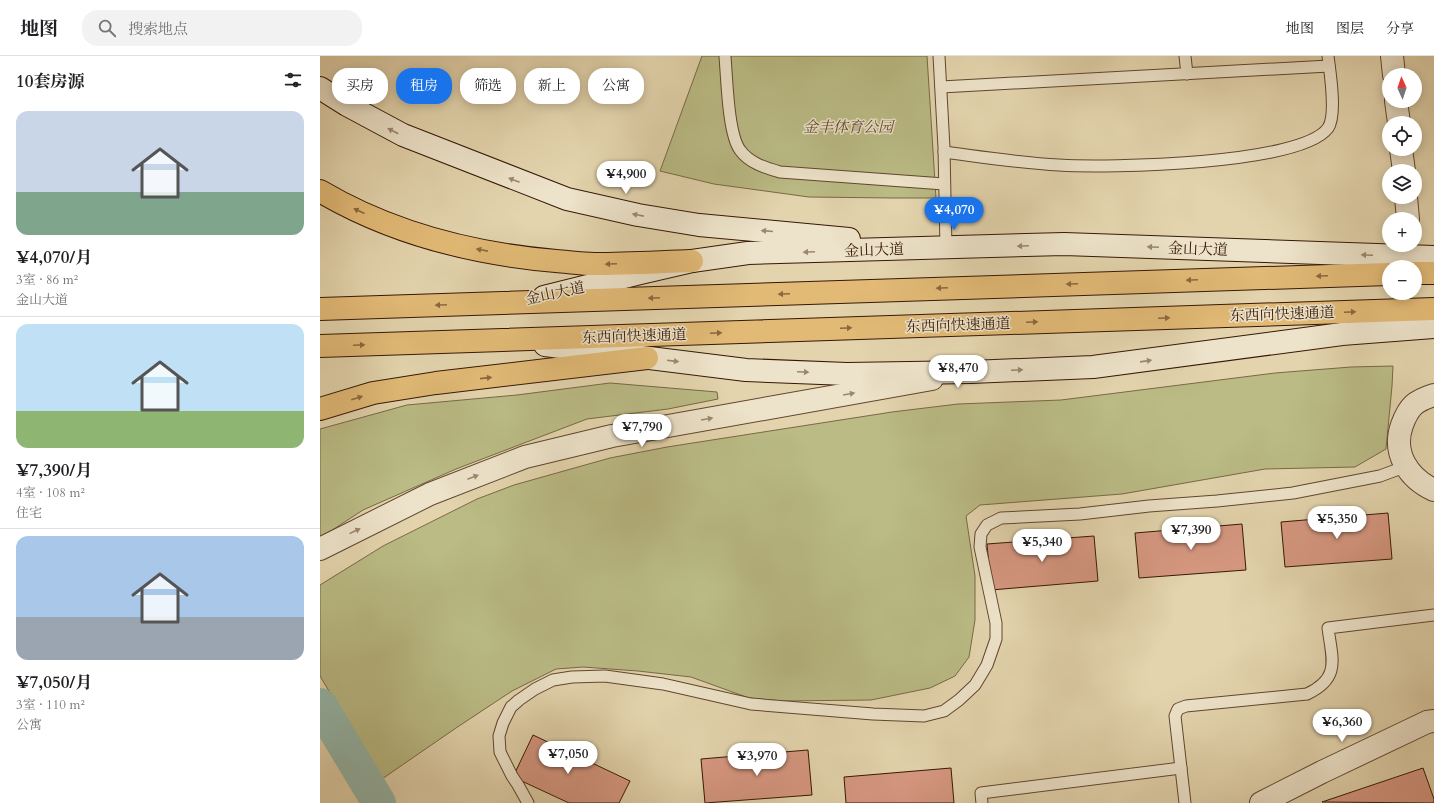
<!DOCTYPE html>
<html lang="zh">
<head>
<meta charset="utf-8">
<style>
  :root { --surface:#fff; --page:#f2f2f2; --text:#202124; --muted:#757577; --line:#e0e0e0; --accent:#1a73e8 }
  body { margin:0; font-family:Cardo,"Noto Serif SC",serif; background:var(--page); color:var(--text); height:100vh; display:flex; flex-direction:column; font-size:15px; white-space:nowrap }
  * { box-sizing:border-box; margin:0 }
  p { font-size:13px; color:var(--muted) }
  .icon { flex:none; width:22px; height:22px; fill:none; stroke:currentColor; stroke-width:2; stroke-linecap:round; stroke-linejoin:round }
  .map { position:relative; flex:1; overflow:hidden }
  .side { display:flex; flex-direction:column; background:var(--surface); width:320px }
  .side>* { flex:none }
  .hud { position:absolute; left:12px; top:12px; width:380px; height:36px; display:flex; gap:8px }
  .needle { width:26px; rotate:357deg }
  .fabs { position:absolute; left:1062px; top:12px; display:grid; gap:8px }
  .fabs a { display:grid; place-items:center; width:40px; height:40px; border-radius:50%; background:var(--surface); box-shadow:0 2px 10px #0003; font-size:20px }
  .price { position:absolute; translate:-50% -34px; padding:0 9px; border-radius:14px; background:#fff; color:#222; font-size:13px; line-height:26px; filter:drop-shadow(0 1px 2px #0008) }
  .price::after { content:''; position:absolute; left:50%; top:24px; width:12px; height:9px; margin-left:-6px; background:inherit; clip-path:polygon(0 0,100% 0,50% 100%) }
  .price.current { background:var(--accent); color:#fff }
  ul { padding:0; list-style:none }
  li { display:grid; align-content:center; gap:8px; height:212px; padding:0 16px }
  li+li { border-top:1px solid var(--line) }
  li span { display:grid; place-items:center; height:124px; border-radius:12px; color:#555 }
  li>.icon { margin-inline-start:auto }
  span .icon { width:72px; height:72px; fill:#fffc; stroke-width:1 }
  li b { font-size:17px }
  h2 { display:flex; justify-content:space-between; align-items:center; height:48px; padding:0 16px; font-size:17px }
  .pill { padding:0 14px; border-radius:16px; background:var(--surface); box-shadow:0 2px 10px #0003; font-size:14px; line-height:36px }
  .pill.current { background:var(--accent); color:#fff }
  header { display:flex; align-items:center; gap:24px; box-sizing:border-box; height:56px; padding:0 20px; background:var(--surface); border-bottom:1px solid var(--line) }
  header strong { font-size:19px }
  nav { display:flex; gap:22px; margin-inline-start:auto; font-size:14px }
  .search { width:280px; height:36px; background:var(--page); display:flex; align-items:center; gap:10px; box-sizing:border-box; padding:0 14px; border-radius:16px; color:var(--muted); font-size:15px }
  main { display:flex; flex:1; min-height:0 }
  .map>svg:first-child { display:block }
  .green { fill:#babb85; stroke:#786945 }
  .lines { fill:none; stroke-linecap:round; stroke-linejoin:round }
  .river { stroke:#95b8ac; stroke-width:34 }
  .building { fill:#d79882; stroke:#361705 }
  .service-casing { stroke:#61462f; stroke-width:13 }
  .minor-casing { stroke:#61462f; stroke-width:24 }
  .tertiary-casing { stroke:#61462f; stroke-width:24 }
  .secondary-casing { stroke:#361705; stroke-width:24 }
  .trunk-casing { stroke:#361705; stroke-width:24 }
  .service { stroke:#ede3ca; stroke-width:11 }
  .minor { stroke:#ede3ca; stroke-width:22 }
  .tertiary { stroke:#ede3ca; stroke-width:22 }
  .secondary { stroke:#ede3ca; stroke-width:22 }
  .trunk { stroke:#e2ba76; stroke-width:22 }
  .oneway { fill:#9b8771 }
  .oneway2 { fill:#8c683e }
  .labels { text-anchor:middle; stroke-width:3; stroke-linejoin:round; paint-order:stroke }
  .park-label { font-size:15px; font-style:italic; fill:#5e482b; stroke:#ede3ca }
  .street-label { font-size:15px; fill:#361705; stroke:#ede3ca }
</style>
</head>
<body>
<header>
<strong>地图</strong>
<div class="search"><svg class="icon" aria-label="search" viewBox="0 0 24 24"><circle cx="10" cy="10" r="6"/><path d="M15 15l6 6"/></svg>搜索地点</div>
<nav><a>地图</a><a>图层</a><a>分享</a></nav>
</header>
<main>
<section class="side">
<h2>10套房源<svg class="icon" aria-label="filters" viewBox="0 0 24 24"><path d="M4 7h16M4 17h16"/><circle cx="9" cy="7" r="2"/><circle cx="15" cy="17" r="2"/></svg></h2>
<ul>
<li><span style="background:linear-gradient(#c9d6e8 65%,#7fa58c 0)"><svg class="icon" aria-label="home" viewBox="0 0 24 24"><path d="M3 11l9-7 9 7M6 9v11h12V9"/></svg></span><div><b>¥4,070/月</b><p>3室 · 86 m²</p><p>金山大道</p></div></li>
<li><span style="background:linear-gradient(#bfe0f5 70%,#8fb573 0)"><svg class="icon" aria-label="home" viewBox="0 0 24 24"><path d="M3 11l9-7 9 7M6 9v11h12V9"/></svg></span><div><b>¥7,390/月</b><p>4室 · 108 m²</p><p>住宅</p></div></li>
<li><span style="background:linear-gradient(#a9c7e8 65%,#9aa5b1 0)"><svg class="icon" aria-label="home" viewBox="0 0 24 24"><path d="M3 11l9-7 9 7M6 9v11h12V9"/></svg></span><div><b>¥7,050/月</b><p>3室 · 110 m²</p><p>公寓</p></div></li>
</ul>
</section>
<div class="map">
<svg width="1114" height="747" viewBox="0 0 1114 747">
  <rect width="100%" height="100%" fill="#e3d4ad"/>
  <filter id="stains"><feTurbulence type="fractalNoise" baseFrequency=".005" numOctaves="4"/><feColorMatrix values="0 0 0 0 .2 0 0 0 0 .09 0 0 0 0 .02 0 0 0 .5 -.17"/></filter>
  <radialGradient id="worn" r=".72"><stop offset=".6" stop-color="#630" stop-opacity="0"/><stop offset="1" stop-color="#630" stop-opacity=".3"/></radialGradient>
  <!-- green -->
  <g class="green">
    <path d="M382 0H607L616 142H573L489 141 394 128 340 115Z"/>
    <path d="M1073 310 1072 330 1066 393 1035 411 945 413 802 438 660 449 646 460 655 520V564L649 601 635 620 610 632 551 644 462 645 429 642 371 621 318 615 263 611 236 613 192 635 136 672 62 723 0 620V529L63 490 157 443 194 429 290 402 347 391 572 356 638 348 741 344 955 317 1031 311Z"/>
    <path d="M290 327 397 336 398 343 348 353 267 363 136 413 43 454 0 482V373L87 349 197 339Z"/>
  </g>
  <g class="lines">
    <!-- river -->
    <path class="river" d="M0 649 59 747"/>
  </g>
  <!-- building -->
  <g class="building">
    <path d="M1068 457 1072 503 965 511 961 466Z"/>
    <path d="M922 468 926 514 819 522 815 477Z"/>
    <path d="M774 480 778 525 671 534 667 488Z"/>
    <path d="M213 679 310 725 299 747H249L193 721Z"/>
    <path d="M488 694 492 739 385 747 381 703Z"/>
    <path d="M631 712 634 747H526L524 721Z"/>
    <path d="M1103 712 1114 743V747L1002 746Z"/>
  </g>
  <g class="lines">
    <!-- service casing -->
    <g class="service-casing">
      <g id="service">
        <path d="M619 0 624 92 626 192"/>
        <path d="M865 0 867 18"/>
        <path d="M405 1C407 23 408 78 420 94 429 107 446 112 460 116L624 128"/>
        <path d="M621 31 1009 10"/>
        <path d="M624 96C662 101 700 107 739 109 787 112 981 109 1008 72 1017 59 1010 16 1008 0"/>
        <path d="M208 747 198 729 192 720 180 696 179 680 183 667 191 651 199 644 215 633 233 624 252 621 285 620 343 628 431 648 553 658 604 660 624 655 639 644 655 629 667 609 676 583V567L660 491 661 478 667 469 681 462 760 458 829 450 897 445 973 437 1060 420 1087 410"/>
        <path d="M662 747 661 737 861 712"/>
        <path d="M865 747 855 660 858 653 866 650 987 638C1021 622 1012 603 1008 572L1114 559"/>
      </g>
    </g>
    <!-- minor casing -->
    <g class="minor-casing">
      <g id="minor">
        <path d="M1114 339C1095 345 1089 350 1082 369 1072 397 1088 422 1114 434"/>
        <path d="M941 747 1002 716 1107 666 1114 665"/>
      </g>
    </g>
    <!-- tertiary casing -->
    <g class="tertiary-casing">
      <g id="tertiary">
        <path d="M1072 0 1074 19"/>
        <path d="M1076 45 1079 67"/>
        <path d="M1081 93 1084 115"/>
        <path d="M1086 141 1088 163"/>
        <path d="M0 493 110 438 205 401 292 380 612 323"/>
      </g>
    </g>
    <!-- secondary casing -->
    <g class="secondary-casing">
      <g id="secondary">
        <path d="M0 32 27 49 83 79 247 143 318 159 379 169 529 183"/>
        <path d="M224 241 320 217 372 205 428 197 744 188 1114 201"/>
        <path d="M225 289 426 314 527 318 651 316 773 311 1022 278 1114 271"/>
      </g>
    </g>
    <!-- trunk casing -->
    <g class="trunk-casing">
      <g id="trunk">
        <path d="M0 135C71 177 155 198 236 205 249 206 262 208 275 208 308 208 340 206 372 205"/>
        <path d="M1095 217H1114"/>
        <path d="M0 253 1069 218"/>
        <path d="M0 290 1114 253"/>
        <path d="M0 353 53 337 116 327 327 302"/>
      </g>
    </g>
    <!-- service -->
    <use href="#service" class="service"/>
    <!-- minor -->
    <use href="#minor" class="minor"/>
    <!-- tertiary -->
    <use href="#tertiary" class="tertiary"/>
    <!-- secondary -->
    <use href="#secondary" class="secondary"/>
    <!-- trunk -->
    <use href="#trunk" class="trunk"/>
  </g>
  <!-- one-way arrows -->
  <defs><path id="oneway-solid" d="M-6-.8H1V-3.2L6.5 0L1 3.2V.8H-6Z"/></defs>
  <g class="oneway">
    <use href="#oneway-solid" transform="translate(73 75) rotate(-153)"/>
    <use href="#oneway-solid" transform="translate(194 124) rotate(-159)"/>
    <use href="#oneway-solid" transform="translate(318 159) rotate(-169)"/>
    <use href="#oneway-solid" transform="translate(447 175) rotate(-175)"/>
    <use href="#oneway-solid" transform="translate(703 190) rotate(178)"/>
    <use href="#oneway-solid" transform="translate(833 191) rotate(-178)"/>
    <use href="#oneway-solid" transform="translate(489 196) rotate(178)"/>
    <use href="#oneway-solid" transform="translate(1047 199) rotate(-178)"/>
    <use href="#oneway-solid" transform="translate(353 305) rotate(7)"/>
    <use href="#oneway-solid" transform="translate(826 305) rotate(-8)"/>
    <use href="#oneway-solid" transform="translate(697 314) rotate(-2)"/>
    <use href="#oneway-solid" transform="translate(483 316) rotate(3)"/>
    <use href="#oneway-solid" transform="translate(529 338) rotate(-10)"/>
    <use href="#oneway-solid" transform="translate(387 363) rotate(-10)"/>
    <use href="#oneway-solid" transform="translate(153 421) rotate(-21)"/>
    <use href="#oneway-solid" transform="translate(35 475) rotate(-26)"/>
  </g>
  <g class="oneway2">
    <use href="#oneway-solid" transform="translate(39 155) rotate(-156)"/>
    <use href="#oneway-solid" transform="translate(162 194) rotate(-169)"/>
    <use href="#oneway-solid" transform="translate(291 208) rotate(178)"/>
    <use href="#oneway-solid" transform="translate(1002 220) rotate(178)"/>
    <use href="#oneway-solid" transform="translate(872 224) rotate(178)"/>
    <use href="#oneway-solid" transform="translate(752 228) rotate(178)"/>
    <use href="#oneway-solid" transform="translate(622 232) rotate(178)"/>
    <use href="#oneway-solid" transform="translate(464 238) rotate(178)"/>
    <use href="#oneway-solid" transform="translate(334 242) rotate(178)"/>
    <use href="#oneway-solid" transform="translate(121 249) rotate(178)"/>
    <use href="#oneway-solid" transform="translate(1030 256) rotate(-2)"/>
    <use href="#oneway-solid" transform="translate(844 262) rotate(-2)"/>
    <use href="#oneway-solid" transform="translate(712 266) rotate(-2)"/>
    <use href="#oneway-solid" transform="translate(526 272) rotate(-2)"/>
    <use href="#oneway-solid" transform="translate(396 277) rotate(-2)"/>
    <use href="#oneway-solid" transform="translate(39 289) rotate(-2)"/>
    <use href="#oneway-solid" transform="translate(166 322) rotate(-6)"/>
    <use href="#oneway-solid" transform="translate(37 342) rotate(-17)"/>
  </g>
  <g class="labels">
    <!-- park labels -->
    <g class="park-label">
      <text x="528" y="76">金丰体育公园</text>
    </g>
    <!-- street labels -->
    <g class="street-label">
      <text transform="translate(878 193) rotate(2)" y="5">金山大道</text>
      <text transform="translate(554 194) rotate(-2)" y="5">金山大道</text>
      <text transform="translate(235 237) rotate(-12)" y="5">金山大道</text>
      <text transform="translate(962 258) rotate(-2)" y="5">东西向快速通道</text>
      <text transform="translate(638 269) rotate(-2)" y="5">东西向快速通道</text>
      <text transform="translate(314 280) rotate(-2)" y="5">东西向快速通道</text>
    </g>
  </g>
  <rect width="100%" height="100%" filter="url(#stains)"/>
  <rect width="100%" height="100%" fill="url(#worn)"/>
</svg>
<div class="fabs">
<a><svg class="needle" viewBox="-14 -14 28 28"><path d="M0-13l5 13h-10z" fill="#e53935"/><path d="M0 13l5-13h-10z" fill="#757577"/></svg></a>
<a><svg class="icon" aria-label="locate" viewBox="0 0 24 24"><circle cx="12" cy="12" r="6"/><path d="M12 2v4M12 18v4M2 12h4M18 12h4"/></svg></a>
<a><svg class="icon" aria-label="layers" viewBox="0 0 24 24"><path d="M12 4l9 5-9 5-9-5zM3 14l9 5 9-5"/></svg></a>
<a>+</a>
<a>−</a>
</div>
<b class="price" style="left:306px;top:139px">¥4,900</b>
<b class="price current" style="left:634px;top:175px">¥4,070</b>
<b class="price" style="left:638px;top:333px">¥8,470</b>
<b class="price" style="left:322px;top:392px">¥7,790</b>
<b class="price" style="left:1017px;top:484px">¥5,350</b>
<b class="price" style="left:871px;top:495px">¥7,390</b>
<b class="price" style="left:722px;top:507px">¥5,340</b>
<b class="price" style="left:1022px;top:687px">¥6,360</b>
<b class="price" style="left:248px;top:719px">¥7,050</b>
<b class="price" style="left:437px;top:721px">¥3,970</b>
<div class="hud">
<a class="pill">买房</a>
<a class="pill current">租房</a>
<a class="pill">筛选</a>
<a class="pill">新上</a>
<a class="pill">公寓</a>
</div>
</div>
</main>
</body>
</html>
